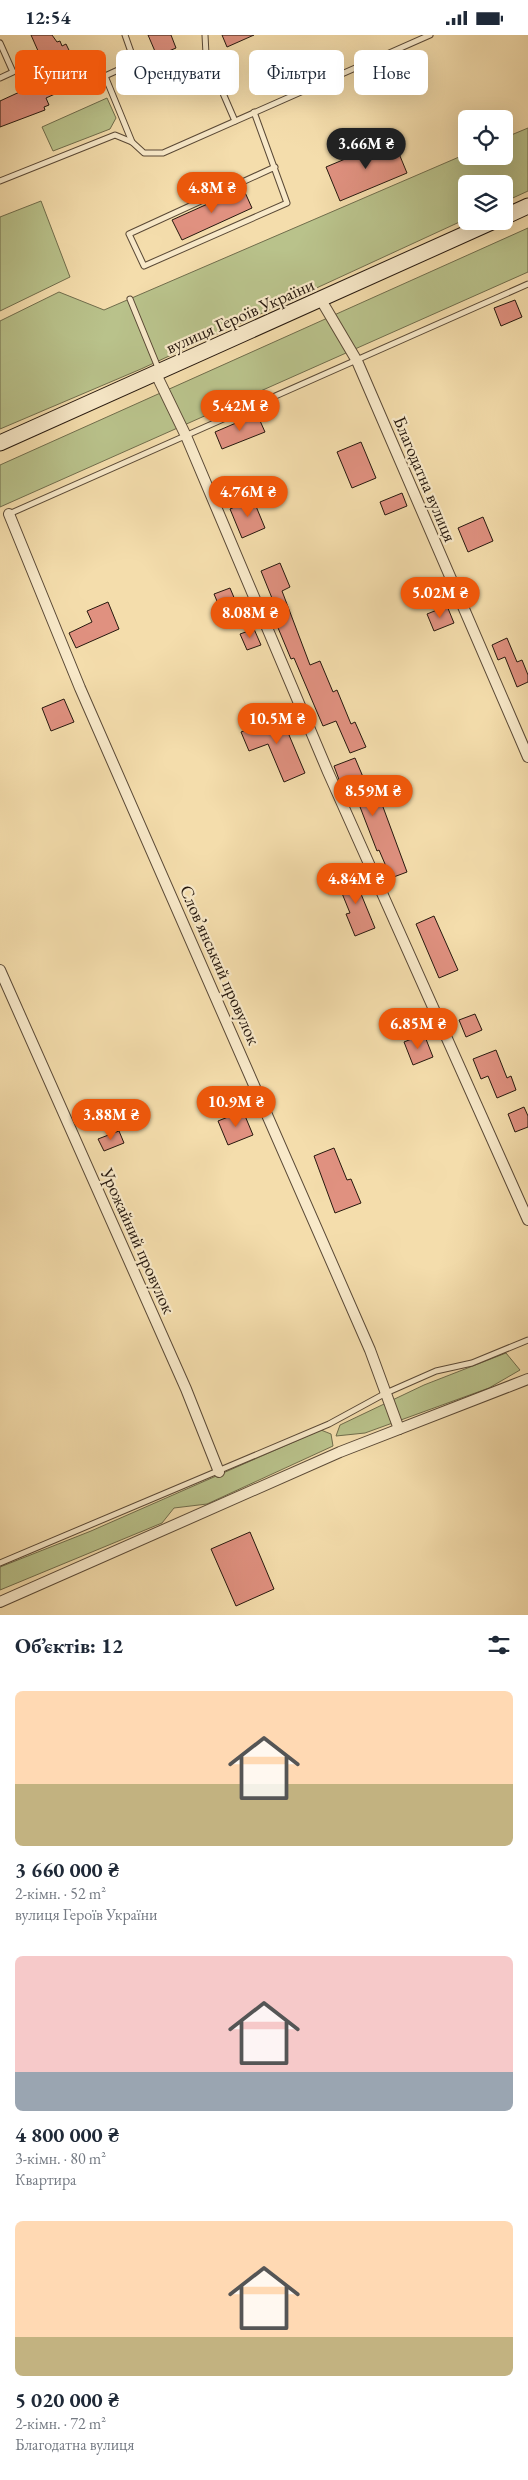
<!DOCTYPE html>
<html lang="uk">
<head>
<meta charset="utf-8">
<style>
  :root { --surface:#fff; --page:#f6f6f7; --text:#1f2937; --muted:#747a83; --accent:#ea580c }
  body { margin:0; font-family:"EB Garamond",serif; background:var(--page); color:var(--text); height:100vh; display:flex; flex-direction:column; font-size:19px; white-space:nowrap }
  * { box-sizing:border-box; margin:0 }
  p { font-size:16px; color:var(--muted) }
  .icon { flex:none; width:28px; height:28px; fill:none; stroke:currentColor; stroke-width:2; stroke-linecap:round; stroke-linejoin:round }
  .map { position:relative; height:1580px; overflow:hidden }
  .sheet { display:flex; flex-direction:column; background:var(--surface); flex:1 }
  .sheet>* { flex:none }
  .guide { position:absolute; left:15px; top:15px; width:499px; height:45px; display:flex; gap:10px }
  .controls { position:absolute; left:458px; top:75px; display:grid; gap:10px }
  .controls a { display:grid; place-items:center; width:55px; height:55px; border-radius:8px; background:var(--surface); box-shadow:0 5px 20px #0002; font-size:25px }
  .price { position:absolute; translate:-50% -42px; padding:0 11px; border-radius:18px; background:var(--accent); color:#fff; font-size:16px; line-height:32px; filter:drop-shadow(0 1px 2px #0008) }
  .price::after { content:''; position:absolute; left:50%; top:30px; width:15px; height:11px; margin-left:-8px; background:inherit; clip-path:polygon(0 0,100% 0,50% 100%) }
  .price.current { background:#222; color:#fff }
  ul { padding:0; list-style:none }
  li { display:grid; align-content:center; gap:10px; height:265px; padding:0 15px }
  li span { display:grid; place-items:center; height:155px; border-radius:8px; color:#555 }
  li>.icon { margin-inline-start:auto }
  span .icon { width:90px; height:90px; fill:#fffc; stroke-width:1 }
  li b { font-size:21px }
  h2 { display:flex; justify-content:space-between; align-items:center; height:60px; padding:0 15px; font-size:21px }
  .chip { padding:0 18px; border-radius:8px; background:var(--surface); box-shadow:0 5px 20px #0002; font-size:18px; line-height:45px }
  .chip.current { background:var(--accent); color:#fff }
  .status { display:flex; justify-content:space-between; align-items:center; height:35px; padding:0 25px; background:var(--surface); direction:ltr }
  .status svg { height:14px; fill:currentColor }
  .map>svg:first-child { display:block }
  .green { fill:#b9c28b; stroke:#706d4c }
  .building { fill:#e09180; stroke:#26180e }
  .lines { fill:none; stroke-linecap:round; stroke-linejoin:round }
  .service-casing { stroke:#5a4936; stroke-width:7 }
  .minor-casing { stroke:#5a4936; stroke-width:12 }
  .secondary-casing { stroke:#26180e; stroke-width:17 }
  .service { stroke:#f8e9c9; stroke-width:5 }
  .minor { stroke:#f8e9c9; stroke-width:10 }
  .secondary { stroke:#f8e9c9; stroke-width:15 }
  .labels { text-anchor:middle; stroke-width:4.5; stroke-linejoin:round; paint-order:stroke }
  .street-label { font-size:18px; fill:#26180e; stroke:#f8e9c9 }
</style>
</head>
<body>
<div class="status"><b>12:54</b><svg viewBox="0 0 49 12"><path d="M0 12V9h3v3zM5 12V6h3v6zM10 12V3h3v9zM15 12V0h3v12zM26 1h20v11H26zM47 4h2v5h-2z"/></svg></div>
<div class="map">
<svg width="528" height="1580" viewBox="0 0 528 1580">
  <rect width="100%" height="100%" fill="#f4ddac"/>
  <filter id="stains"><feTurbulence type="fractalNoise" baseFrequency=".004" numOctaves="4"/><feColorMatrix values="0 0 0 0 .2 0 0 0 0 .09 0 0 0 0 .02 0 0 0 .5 -.17"/></filter>
  <radialGradient id="worn" r=".72"><stop offset=".6" stop-color="#630" stop-opacity="0"/><stop offset="1" stop-color="#630" stop-opacity=".3"/></radialGradient>
  <!-- green -->
  <g class="green">
    <path d="M107 63 116 83 110 94 53 116 42 92Z"/>
    <path d="M528 93V156L504 167V149H466V184L141 334 0 394V286L59 257 104 275 466 119V121H504V103Z"/>
    <path d="M41 166 70 242 0 276V182Z"/>
    <path d="M528 193V237L0 472V430Z"/>
    <path d="M506 1318 520 1335 489 1353 365 1398 336 1401 340 1390 424 1350Z"/>
    <path d="M321 1395 331 1399 333 1411 207 1469 174 1473 162 1488 0 1555V1532L91 1496Z"/>
  </g>
  <!-- building -->
  <g class="building">
    <path d="M31 0H52L57 7 60 6 62 11 66 9 84 46 46 63 49 70 44 72 45 75 0 92V66L50 43Z"/>
    <path d="M148 0H171L176 13 157 21Z"/>
    <path d="M222 0H254L227 12Z"/>
    <path d="M393 104 407 138 340 166 326 132Z"/>
    <path d="M243 153 252 173 182 205 172 185Z"/>
    <path d="M515 265 522 282 501 291 494 273Z"/>
    <path d="M257 379 265 397 222 414 215 397Z"/>
    <path d="M361 407 376 443 352 453 337 417Z"/>
    <path d="M402 458 407 471 385 480 380 467Z"/>
    <path d="M253 464 265 493 242 503 230 474Z"/>
    <path d="M483 482 493 506 468 517 458 493Z"/>
    <path d="M280 528 290 552 282 556 310 630 320 626 333 657 337 655 351 689 355 687 366 712 350 718 336 686 323 691 294 623 291 624 271 576 276 573 261 536Z"/>
    <path d="M230 553 238 572 222 578 214 559Z"/>
    <path d="M108 567 119 594 76 613 69 598 92 587 87 576Z"/>
    <path d="M447 571 454 588 434 596 427 579Z"/>
    <path d="M254 594 261 610 247 615 240 599Z"/>
    <path d="M507 603 517 627 522 625 528 640V647L517 652 505 622 498 625 492 610Z"/>
    <path d="M64 664 74 687 51 696 42 673Z"/>
    <path d="M287 679 294 698 289 700 305 738 284 747 268 709 249 716 241 697Z"/>
    <path d="M355 723 369 756 376 753 407 837 391 843 379 815 377 816 350 746 341 750 334 731Z"/>
    <path d="M355 838 364 858 361 859 375 893 355 901 346 879 350 878 337 846Z"/>
    <path d="M434 881 458 935 439 943 416 889Z"/>
    <path d="M475 979 482 995 466 1002 459 985Z"/>
    <path d="M424 999 433 1022 413 1030 404 1007Z"/>
    <path d="M496 1015 507 1043 511 1041 516 1055 497 1063 488 1041 481 1044 473 1024Z"/>
    <path d="M524 1072 528 1081V1092L515 1097 508 1079Z"/>
    <path d="M243 1076 253 1100 228 1110 218 1086Z"/>
    <path d="M119 1096 124 1108 104 1116 98 1104Z"/>
    <path d="M334 1113 347 1145 351 1144 361 1168 335 1178 314 1121Z"/>
    <path d="M250 1497 274 1554 236 1571 211 1514Z"/>
  </g>
  <g class="lines">
    <!-- service casing -->
    <g class="service-casing">
      <g id="service">
        <path d="M125 0 131 17 129 30 105 41 132 107"/>
        <path d="M205 0 206 19 235 86"/>
        <path d="M0 8 13 37 0 43"/>
        <path d="M254 77 287 168 144 231 129 199 275 132"/>
        <path d="M0 146 115 100 132 107 144 118H163L430 0"/>
        <path d="M130 264 159 335"/>
        <path d="M9 479 528 249"/>
        <path d="M0 1528 329 1389 386 1358 436 1336 472 1328 528 1305"/>
      </g>
    </g>
    <!-- minor casing -->
    <g class="minor-casing">
      <g id="minor">
        <path d="M321 265 357 326 528 722"/>
        <path d="M156 339 186 401 328 737 528 1185"/>
        <path d="M9 479 80 653 370 1315 399 1394"/>
        <path d="M0 935 186 1354 219 1437"/>
        <path d="M0 1567 340 1417 528 1344"/>
      </g>
    </g>
    <!-- secondary casing -->
    <g class="secondary-casing">
      <g id="secondary">
        <path d="M504 182 528 171"/>
        <path d="M0 408 494 186"/>
      </g>
    </g>
    <!-- service -->
    <use href="#service" class="service"/>
    <!-- minor -->
    <use href="#minor" class="minor"/>
    <!-- secondary -->
    <use href="#secondary" class="secondary"/>
  </g>
  <g class="labels">
    <!-- street labels -->
    <g class="street-label">
      <text transform="translate(240 281) rotate(-24)" y="6">вулиця Героїв України</text>
      <text transform="translate(425 444) rotate(67)" y="6">Благодатна вулиця</text>
      <text transform="translate(220 930) rotate(66)" y="6">Словʼянський провулок</text>
      <text transform="translate(138 1206) rotate(66)" y="6">Урожайний провулок</text>
    </g>
  </g>
  <rect width="100%" height="100%" filter="url(#stains)"/>
  <rect width="100%" height="100%" fill="url(#worn)"/>
</svg>
<div class="controls">
<a><svg class="icon" aria-label="locate" viewBox="0 0 24 24"><circle cx="12" cy="12" r="6"/><path d="M12 2v4M12 18v4M2 12h4M18 12h4"/></svg></a>
<a><svg class="icon" aria-label="layers" viewBox="0 0 24 24"><path d="M12 4l9 5-9 5-9-5zM3 14l9 5 9-5"/></svg></a>
</div>
<b class="price current" style="left:366px;top:135px">3.66M ₴</b>
<b class="price" style="left:212px;top:179px">4.8M ₴</b>
<b class="price" style="left:240px;top:397px">5.42M ₴</b>
<b class="price" style="left:248px;top:483px">4.76M ₴</b>
<b class="price" style="left:440px;top:584px">5.02M ₴</b>
<b class="price" style="left:250px;top:604px">8.08M ₴</b>
<b class="price" style="left:277px;top:710px">10.5M ₴</b>
<b class="price" style="left:373px;top:782px">8.59M ₴</b>
<b class="price" style="left:356px;top:870px">4.84M ₴</b>
<b class="price" style="left:418px;top:1015px">6.85M ₴</b>
<b class="price" style="left:236px;top:1093px">10.9M ₴</b>
<b class="price" style="left:111px;top:1106px">3.88M ₴</b>
<div class="guide">
<a class="chip current">Купити</a>
<a class="chip">Орендувати</a>
<a class="chip">Фільтри</a>
<a class="chip">Нове</a>
</div>
</div>
<section class="sheet">
<h2>Об’єктів: 12<svg class="icon" aria-label="filters" viewBox="0 0 24 24"><path d="M4 7h16M4 17h16"/><circle cx="9" cy="7" r="2"/><circle cx="15" cy="17" r="2"/></svg></h2>
<ul>
<li><span style="background:linear-gradient(#ffd9b3 60%,#c2b280 0)"><svg class="icon" aria-label="home" viewBox="0 0 24 24"><path d="M3 11l9-7 9 7M6 9v11h12V9"/></svg></span><div><b>3 660 000 ₴</b><p>2-кімн. · 52 m²</p><p>вулиця Героїв України</p></div></li>
<li><span style="background:linear-gradient(#f6c9c9 75%,#9aa5b1 0)"><svg class="icon" aria-label="home" viewBox="0 0 24 24"><path d="M3 11l9-7 9 7M6 9v11h12V9"/></svg></span><div><b>4 800 000 ₴</b><p>3-кімн. · 80 m²</p><p>Квартира</p></div></li>
<li><span style="background:linear-gradient(#ffd9b3 75%,#c2b280 0)"><svg class="icon" aria-label="home" viewBox="0 0 24 24"><path d="M3 11l9-7 9 7M6 9v11h12V9"/></svg></span><div><b>5 020 000 ₴</b><p>2-кімн. · 72 m²</p><p>Благодатна вулиця</p></div></li>
</ul>
</section>
</body>
</html>
